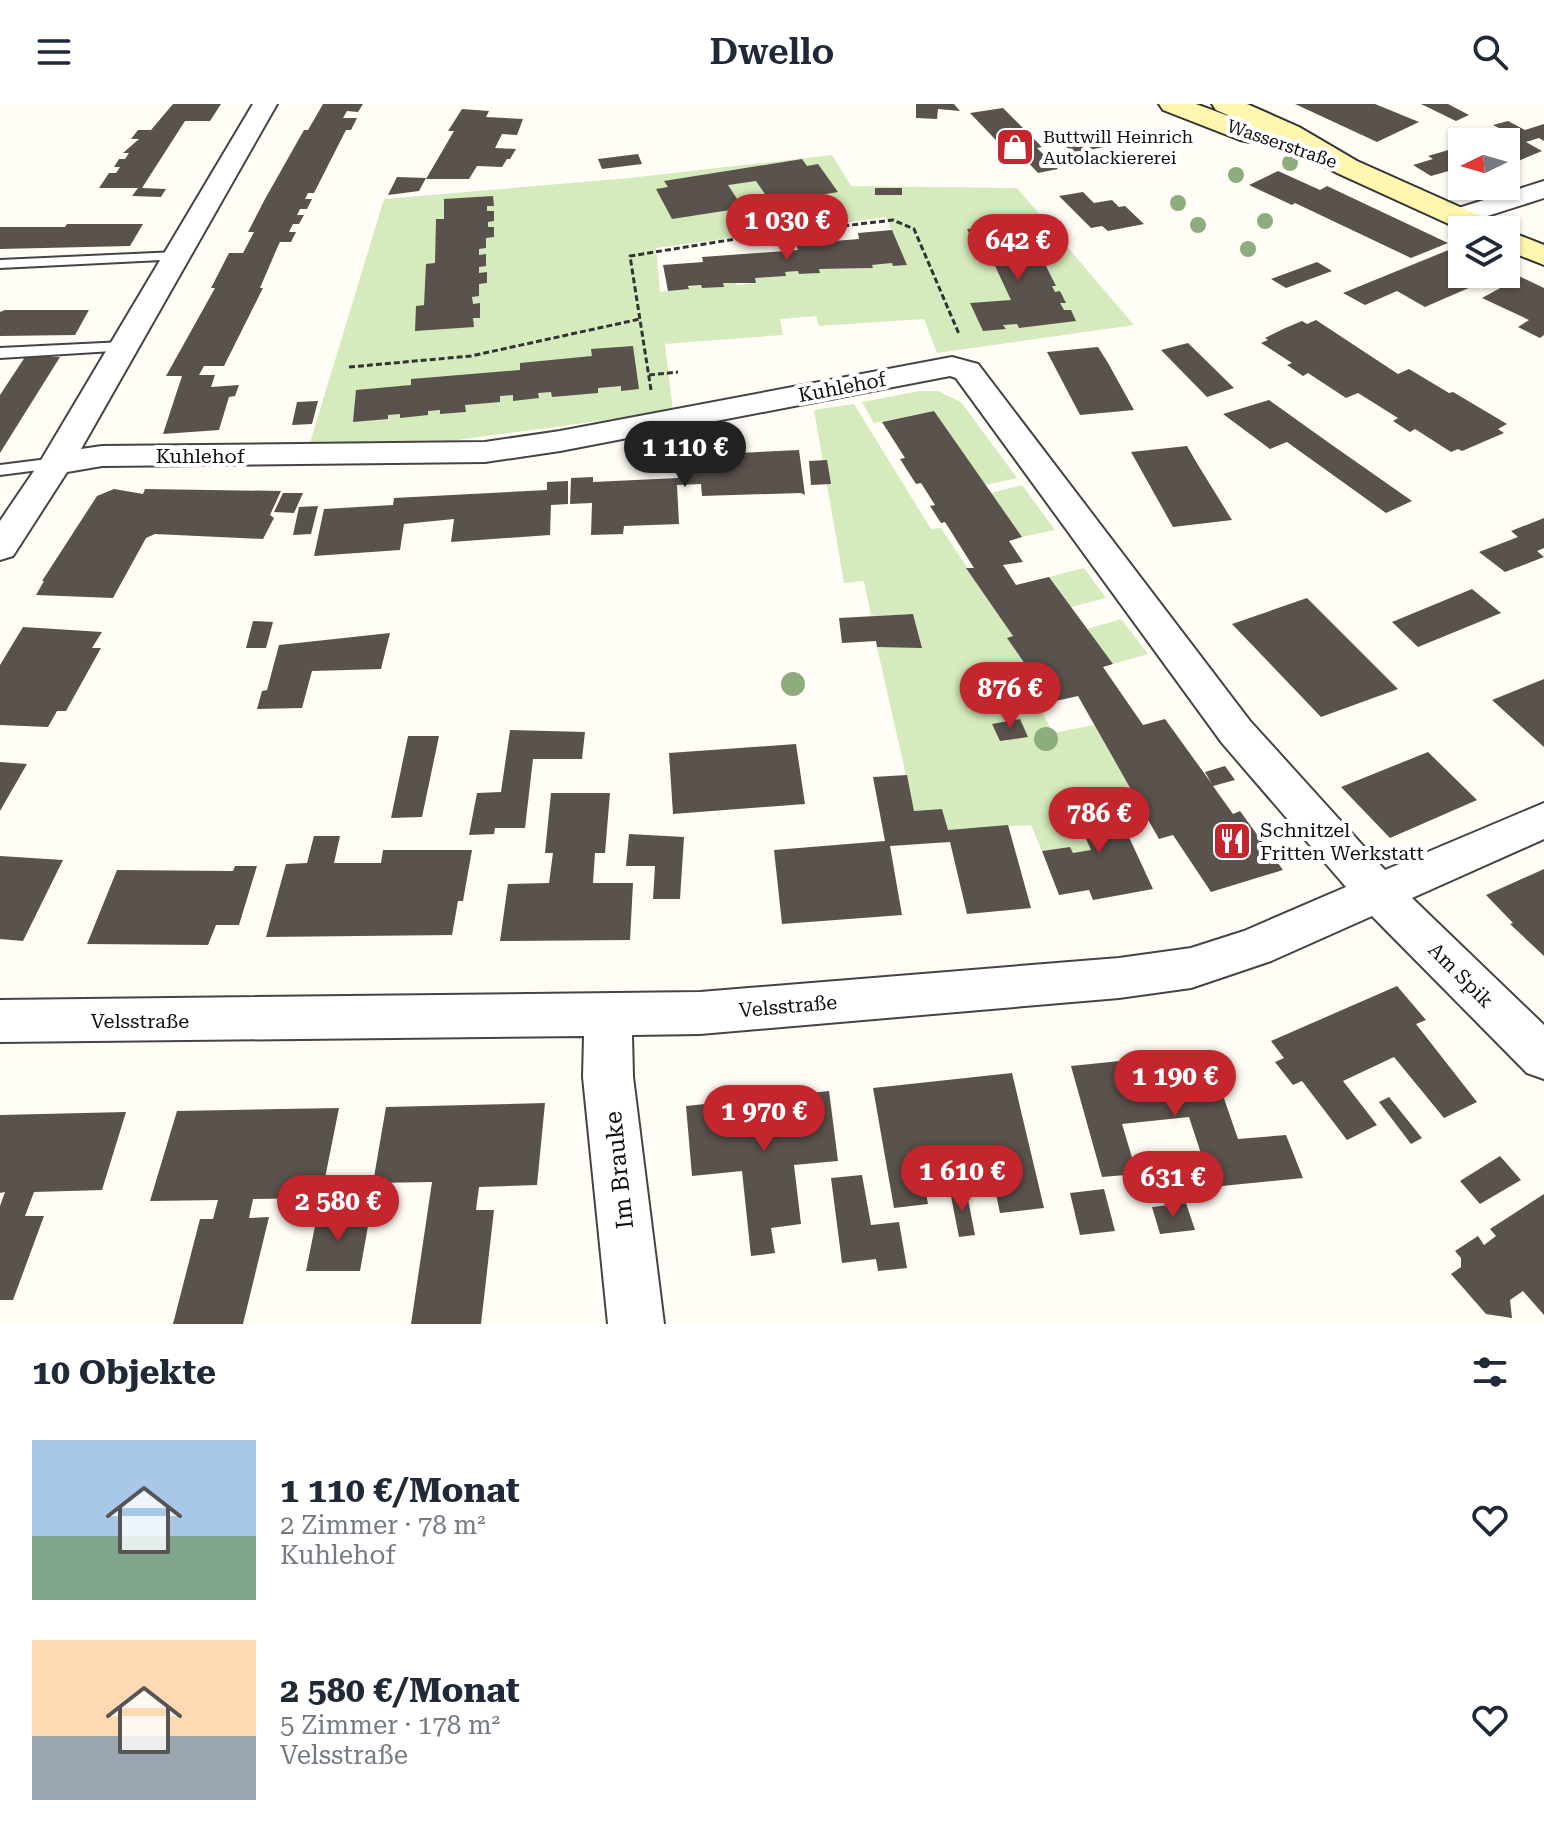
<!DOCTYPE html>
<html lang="de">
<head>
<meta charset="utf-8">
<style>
  :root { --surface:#fff; --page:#f6f6f7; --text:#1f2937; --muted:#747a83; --accent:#c4262e }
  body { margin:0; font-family:"Roboto Serif",serif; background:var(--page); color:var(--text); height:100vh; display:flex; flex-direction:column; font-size:30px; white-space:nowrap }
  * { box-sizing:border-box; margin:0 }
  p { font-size:26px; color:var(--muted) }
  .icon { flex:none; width:44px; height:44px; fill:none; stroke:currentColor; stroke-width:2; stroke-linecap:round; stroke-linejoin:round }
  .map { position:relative; height:1220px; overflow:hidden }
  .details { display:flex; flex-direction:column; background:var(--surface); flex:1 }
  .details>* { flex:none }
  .needle { width:52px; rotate:265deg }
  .controls { position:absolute; left:1448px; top:24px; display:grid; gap:16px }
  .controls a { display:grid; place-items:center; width:72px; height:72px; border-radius:0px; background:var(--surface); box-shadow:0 2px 6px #0004; font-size:40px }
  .price { position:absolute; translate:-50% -68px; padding:0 18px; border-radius:28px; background:var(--accent); color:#fff; font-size:26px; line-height:52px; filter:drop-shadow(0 2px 4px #0008) }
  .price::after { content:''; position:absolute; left:50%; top:48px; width:24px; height:18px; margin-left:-12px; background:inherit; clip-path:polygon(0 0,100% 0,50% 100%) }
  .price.selected { background:#222; color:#fff }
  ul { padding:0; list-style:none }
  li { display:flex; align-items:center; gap:24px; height:200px; padding:0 32px }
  li span { display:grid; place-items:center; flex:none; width:224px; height:160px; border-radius:0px; color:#555 }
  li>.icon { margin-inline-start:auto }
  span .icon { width:96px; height:96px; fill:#fffc; stroke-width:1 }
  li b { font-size:34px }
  h2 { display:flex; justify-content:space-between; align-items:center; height:96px; padding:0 32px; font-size:34px }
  header { display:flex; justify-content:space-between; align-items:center; height:104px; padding:0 32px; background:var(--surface); font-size:36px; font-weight:600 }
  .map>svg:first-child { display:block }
  .green { fill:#d5ebbd; fill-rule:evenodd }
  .building { fill:#5a524d }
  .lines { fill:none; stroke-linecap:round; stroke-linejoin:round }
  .lane-casing { stroke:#444; stroke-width:4 }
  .street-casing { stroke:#444; stroke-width:4 }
  .secondary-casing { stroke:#333; stroke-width:4 }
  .path { stroke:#333; stroke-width:3; stroke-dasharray:6 3; stroke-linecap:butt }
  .lane { fill:#fff; fill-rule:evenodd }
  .street { fill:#fff; fill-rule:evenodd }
  .secondary { fill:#fff6b0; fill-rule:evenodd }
  .tree { fill:#8dad7f }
  .labels { text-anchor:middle; stroke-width:8; stroke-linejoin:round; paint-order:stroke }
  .far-poi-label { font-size:18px; fill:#111; stroke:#fff; text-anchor:start }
  .far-street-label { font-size:18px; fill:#111; stroke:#fff }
  .street-label { font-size:20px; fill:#111; stroke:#fff }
  .poi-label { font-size:20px; fill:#111; stroke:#fff; text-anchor:start }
  .near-street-label { font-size:24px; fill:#111; stroke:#fff }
</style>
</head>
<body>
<header><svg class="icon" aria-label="menu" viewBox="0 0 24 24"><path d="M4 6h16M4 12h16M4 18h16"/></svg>Dwello<svg class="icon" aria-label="search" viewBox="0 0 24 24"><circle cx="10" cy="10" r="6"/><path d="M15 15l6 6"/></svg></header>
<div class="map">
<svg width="1544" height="1220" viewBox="0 0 1544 1220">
  <rect width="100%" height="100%" fill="#fffdf5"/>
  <!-- green -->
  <g class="green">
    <path d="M832 51 851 82 1017 84 1134 221 937 249 924 215 819 222 816 212 780 215 783 231 665 240 673 307 427 340 309 342 384 95 629 74ZM886 113 906 161 893 162 892 159 872 161V164L819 165V169L800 170 798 167 785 168V172L755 174 756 179 737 181 735 178 723 179V183L703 184 701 181 660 188 656 144Z"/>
    <path d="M920 287H938L961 298 1017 374 985 381 934 307 874 319 862 298Z"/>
    <path d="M854 300 931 425 941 424 1013 532 1008 535 1039 580 1029 583 1053 629 1094 621 1138 698 1075 710 1091 746 1073 749 1070 743 1042 747 1031 721 948 726 942 705 914 707 877 543H922L913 510 871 512 864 477 844 479 814 306Z"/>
    <path d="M1022 381 1055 426 1022 433 991 389Z"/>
    <path d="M1084 464 1106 494 1071 503 1049 473Z"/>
    <path d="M1121 515 1148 550 1113 560 1087 525Z"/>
  </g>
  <!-- building -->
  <g class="building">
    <path d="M173 0H221L210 17H185L142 84 166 85 161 93 132 92 138 84H99L109 69H116L120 63H114L119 55H125L129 49H123L139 35H131L138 26H151Z"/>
    <path d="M323 0H363L358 8 347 7 343 14H357L351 26H346L314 89H308L305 95H312L307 105H300L297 111H304L299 120H293L289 128H296L291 138H280L278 142 260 184H263L224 262H204L199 271H215L211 283 239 281 235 292 229 293 219 326 163 330 182 272H166L215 184H211L229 149H243L254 128H248L265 95 304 26H308Z"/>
    <path d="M916 0H954L960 7 938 5 937 15 916 14Z"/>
    <path d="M1295 0H1375L1419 18 1377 38Z"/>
    <path d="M1421 0H1448L1469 11 1456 17Z"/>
    <path d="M1003 4 1042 43 1037 44 1058 65 1038 69 1022 52 1013 54 970 9Z"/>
    <path d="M462 5 489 7 486 13 523 15 517 31 502 30 495 44 516 45 510 55H507L502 63 477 62 469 75H426L454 27H448Z"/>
    <path d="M1508 17 1525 26 1544 20V37L1539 34 1526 38 1542 47 1506 62V38H1481L1475 35 1501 25 1493 21Z"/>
    <path d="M1097 31 1109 42 1073 49 1061 38Z"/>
    <path d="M1462 42V72L1452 66 1431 72 1413 61 1433 55 1428 52Z"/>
    <path d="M638 50 642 60 602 65 598 55Z"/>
    <path d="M802 55 807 62 818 60 838 88 771 99 756 77 728 81 743 104 672 115 656 85 668 83 664 77Z"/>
    <path d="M1278 67 1320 86 1327 82 1448 139 1411 154 1295 99 1292 101 1249 81Z"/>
    <path d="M397 73 426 74 419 87 388 91Z"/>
    <rect x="875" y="84" width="27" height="7"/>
    <path d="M1083 88 1094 99 1112 96 1119 103 1125 102 1144 120 1108 127 1102 122 1091 124 1059 92Z"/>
    <path d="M493 92 494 102H487V107H494V117L488 118V123H494V133L486 134V144L479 145V151L486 150V162L479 163V169L487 168V179L479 180V192L472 193 473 200 480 199V214H473L474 223 415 227 416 202 424 201 426 160 435 159 436 115H444V95Z"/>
    <path d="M67 120H143L130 142 0 145V123H65Z"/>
    <path d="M1023 121 1029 131 1024 132 1028 137H1033L1038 148H1033L1036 155 1042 154 1056 182H1052L1055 188 1060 187 1066 199H1060L1064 206H1071L1076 217 1019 224 1017 220 1003 221 1006 225 983 227 970 199 1011 196 988 147 978 148 967 125Z"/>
    <path d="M892 126 907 161 893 162 892 159 872 161 873 164 819 165 820 169 799 170 798 167 785 168 786 172 755 174 756 179H723L724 183 702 184 701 181 688 182 689 185 668 187 663 161 703 158 702 153 798 146 796 140 859 135 858 129Z"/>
    <path d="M1451 145 1462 151V170H1506V166L1544 184V231L1540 234 1518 223 1529 216 1482 194 1502 183 1487 176 1425 203 1397 187 1365 201 1343 189Z"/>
    <path d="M1317 158 1332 167 1286 184 1271 175Z"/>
    <path d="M5 206H89L75 231 0 232V208Z"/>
    <path d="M1316 216 1398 270 1409 265 1449 289 1453 288 1507 320 1498 325 1504 329 1462 347 1458 345 1451 348 1415 325 1410 328 1393 317 1398 314 1358 289 1346 294 1308 269 1303 272 1287 261 1292 259 1261 239 1268 236 1265 234 1283 225 1302 217 1307 220Z"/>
    <path d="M1188 239 1234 284 1207 293 1161 246Z"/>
    <path d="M633 242 639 285 621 287V282L598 284V289L552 293 551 288 538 289 539 294 513 297V291L500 292V298L465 301 466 308 440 310V306L428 307V311L400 314V310L388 311V315L353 318 356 286 411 281V275L520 266V259L592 252 591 245Z"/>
    <path d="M1098 243 1108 259 1134 306 1080 311 1047 248Z"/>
    <path d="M25 253H60L0 349V291Z"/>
    <path d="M1269 296 1332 341 1412 397 1386 409 1287 338 1270 345 1223 310Z"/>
    <path d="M318 297 312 320 292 321 297 298Z"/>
    <path d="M934 307 1022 433 1009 437 1023 458 1003 461 1016 481 1049 473 1113 560 1103 563 1143 621 1165 615 1212 680 1205 668 1225 662 1235 676 1213 682 1233 710 1240 707 1283 766 1211 788 1173 731 1159 735 1078 592 1038 601 1029 583 1039 580 1007 534 1013 532 966 464H974L945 418 941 419 930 402 935 401 921 379 916 380 900 355 905 354 882 318Z"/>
    <path d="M1187 342 1198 361 1232 416 1173 423 1131 348Z"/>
    <path d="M799 346 805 391 801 389 702 392 701 380 677 381 679 420 624 422 623 430 591 431 592 399 570 400 571 374 593 373V378L678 374 677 359 700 358 701 363 722 362 721 355 739 354V349Z"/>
    <path d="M827 356 831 380 811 381 809 357Z"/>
    <path d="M568 377V400L551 401 550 431 451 438 454 415 404 420 400 446 314 452 324 405 393 401 394 394 547 386V378Z"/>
    <path d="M114 385 143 390 145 385 281 387 270 411 274 414 263 435 155 430 146 434 113 494 36 491 44 477H42L97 392Z"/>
    <path d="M283 389H303L294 409 274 408Z"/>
    <path d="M318 402 311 430 293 431 299 403Z"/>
    <path d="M1544 414V444L1537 447 1544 453 1505 468 1479 448 1518 433 1511 427Z"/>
    <path d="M1472 485 1501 509 1418 543 1392 518Z"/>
    <path d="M1307 494 1398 585 1321 613 1232 520Z"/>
    <path d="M913 510 922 544 877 543 876 537 842 539 839 514Z"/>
    <path d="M253 517 273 518 266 544H246Z"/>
    <path d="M23 523 102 528 92 544H101L66 607H57L48 623 0 621V561Z"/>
    <path d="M390 529 381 565 312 567 302 604 257 605 262 587 267 586 279 541Z"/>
    <path d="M1544 575V643L1492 596Z"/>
    <path d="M1020 615 1028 633 1000 637 992 620Z"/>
    <path d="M510 626 585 628 582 655H533L525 724H495L494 730 469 731 477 689 501 688Z"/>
    <path d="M408 632H439L422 713 391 714Z"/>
    <path d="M796 640 805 700 673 710 669 649Z"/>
    <path d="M1428 648 1477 696 1390 734 1341 683Z"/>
    <path d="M0 658 27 660 0 707Z"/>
    <path d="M907 671 914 707 942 705 948 726 1008 721 1031 804 967 810 950 738 890 742 902 811 782 820 774 746 885 737 873 673Z"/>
    <path d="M1102 685 1111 704 1115 703 1153 785 1093 796 1089 786 1059 791 1042 747 1070 743 1073 749 1091 746 1075 710 1083 708 1075 689Z"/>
    <path d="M551 689H610L605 749H595L593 779H633L630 836 500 837 508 780 549 779 553 749H545Z"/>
    <path d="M629 730 684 733 680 795H653L655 762H626Z"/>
    <path d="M314 732H340L334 759H381L383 746H472L463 797H458L452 831 266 833 286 760 307 759Z"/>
    <path d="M0 752 63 756 23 837 0 835Z"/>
    <path d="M235 762H257L239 821H216L208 841 87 840 117 766 233 767Z"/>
    <path d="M1544 765V852L1510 820 1513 819 1486 791Z"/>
    <path d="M1397 882 1426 916 1416 920 1477 998 1444 1014 1394 953 1343 977 1377 1021 1347 1036 1302 977 1293 981 1275 958 1284 954 1271 937Z"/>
    <path d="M1208 948 1238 1035 1286 1031 1303 1074 1212 1083 1189 1013 1122 1020 1137 1070 1102 1073 1071 962Z"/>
    <path d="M1012 969 1044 1104 1000 1109 987 1048 920 1055 928 1100 894 1104 873 984Z"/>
    <path d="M829 987 838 1057 794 1061 801 1120 771 1124 775 1149 751 1152 742 1067 692 1072 686 1002Z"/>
    <path d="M1389 993 1422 1034 1411 1040 1379 998Z"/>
    <path d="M545 999 537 1081 479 1083 476 1106H494L481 1220H411L432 1078 373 1079 386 1003Z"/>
    <path d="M339 1004 321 1094 253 1095 249 1114 269 1113 243 1220H173L200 1115H213L218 1096 150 1097 177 1007Z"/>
    <path d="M126 1008 102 1086 34 1088 25 1112H44L13 1196H0V1102L5 1088 0 1089V1011Z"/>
    <path d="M1500 1052 1521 1076 1480 1100 1460 1077Z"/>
    <path d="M862 1071 871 1121 899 1118 907 1164 878 1167 876 1155 842 1159 831 1074Z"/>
    <path d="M966 1085 975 1131 959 1133 950 1087Z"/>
    <path d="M1104 1085 1115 1127 1080 1131 1070 1089Z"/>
    <path d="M1544 1090V1211L1523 1187 1510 1196 1512 1214 1486 1210 1451 1170 1461 1163V1154L1455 1147 1478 1132 1484 1141 1496 1132 1490 1125Z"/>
    <path d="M1186 1099 1195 1126 1160 1130 1152 1103Z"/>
    <path d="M370 1111 360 1167H306L317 1112Z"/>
  </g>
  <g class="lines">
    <!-- lane casing -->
    <g class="lane-casing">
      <g id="lane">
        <path d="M177 148 182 149V155L0 164V156Z"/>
        <path d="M124 238 129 240V246L0 254V244Z"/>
        <path d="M56 354 64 359 62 363 0 371V361Z"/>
      </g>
    </g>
    <!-- street casing -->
    <g class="street-casing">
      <g id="street">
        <path d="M253 0H277L81 345 102 342 485 338 560 327 952 253 978 260 1250 617 1385 766 1544 699V735L1412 794 1544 921V975L1527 969 1372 812 1271 857 1191 884 1119 894 700 930 632 931 633 973 664 1220H608L583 973 584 932 0 938V896L700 888 1119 854 1191 844 1244 827 1346 783 1222 639 956 274 950 272 560 347 485 358 102 362 67 368 13 452 0 456V417L40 358Z"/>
        <path d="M1544 77V94L1459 121 1449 119 1445 113 1449 107Z"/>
      </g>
    </g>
    <!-- secondary casing -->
    <g class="secondary-casing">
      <g id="secondary">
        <path d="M1159 0H1196L1239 16 1216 6 1212 0H1247L1299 23 1357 57 1498 120 1502 126H1462L1337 69 1261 27 1264 30 1260 36 1250 38 1240 36 1163 6Z"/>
        <path d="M1506 126 1544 141V161L1506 146Z"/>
      </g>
    </g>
    <!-- path -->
    <g class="path">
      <path d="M349 263 471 252 640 215"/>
      <path d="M649 271 678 268"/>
      <path d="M651 286 630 152 742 134 893 116 914 125 959 230"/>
    </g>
    <!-- lane -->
    <use href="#lane" class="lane"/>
    <!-- street -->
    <use href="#street" class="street"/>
    <!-- secondary -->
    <use href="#secondary" class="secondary"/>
  </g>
  <!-- trees -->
  <g class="tree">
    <circle cx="1290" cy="59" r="8"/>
    <circle cx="1236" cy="71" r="8"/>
    <circle cx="1178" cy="99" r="8"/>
    <circle cx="1265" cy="117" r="8"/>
    <circle cx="1198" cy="121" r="8"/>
    <circle cx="1248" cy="145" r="8"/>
    <circle cx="989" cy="576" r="12"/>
    <circle cx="793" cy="580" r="12"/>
    <circle cx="1046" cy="635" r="12"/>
  </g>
  <!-- icons -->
  <defs>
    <g id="shop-square" transform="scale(2)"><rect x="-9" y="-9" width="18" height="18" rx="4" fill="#c4262e" stroke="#fff"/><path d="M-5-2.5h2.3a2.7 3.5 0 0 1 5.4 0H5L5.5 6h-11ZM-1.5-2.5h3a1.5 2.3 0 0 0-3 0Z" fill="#fff"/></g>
    <g id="restaurant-square" transform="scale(2)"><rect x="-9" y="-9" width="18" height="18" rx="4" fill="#c4262e" stroke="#fff"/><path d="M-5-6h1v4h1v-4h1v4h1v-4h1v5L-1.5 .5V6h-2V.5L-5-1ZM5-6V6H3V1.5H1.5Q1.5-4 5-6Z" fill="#fff"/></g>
  </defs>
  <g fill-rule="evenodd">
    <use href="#shop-square" x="1015" y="43"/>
    <use href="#restaurant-square" x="1232" y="737"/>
  </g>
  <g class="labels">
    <!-- far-poi labels -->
    <g class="far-poi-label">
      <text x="1043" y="39">Buttwill Heinrich<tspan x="1043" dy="21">Autolackiererei</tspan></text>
    </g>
    <!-- far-street labels -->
    <g class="far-street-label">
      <text transform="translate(1282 40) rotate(19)" y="6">Wasserstraße</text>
    </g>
    <!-- street labels -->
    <g class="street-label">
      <text transform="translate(842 283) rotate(-11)" y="7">Kuhlehof</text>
      <text x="200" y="359">Kuhlehof</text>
      <text transform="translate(1461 871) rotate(45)" y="7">Am Spik</text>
      <text transform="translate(788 902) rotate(-5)" y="7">Velsstraße</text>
      <text x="140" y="924">Velsstraße</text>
    </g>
    <!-- poi labels -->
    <g class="poi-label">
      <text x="1260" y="733">Schnitzel<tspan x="1260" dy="23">Fritten Werkstatt</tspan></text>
    </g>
    <!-- near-street labels -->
    <g class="near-street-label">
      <text transform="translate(619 1066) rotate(-96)" y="8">Im Brauke</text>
    </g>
  </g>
</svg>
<div class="controls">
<a><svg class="needle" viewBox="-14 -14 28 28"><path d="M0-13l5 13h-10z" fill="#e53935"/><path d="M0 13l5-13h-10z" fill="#747a83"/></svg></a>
<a><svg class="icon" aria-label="layers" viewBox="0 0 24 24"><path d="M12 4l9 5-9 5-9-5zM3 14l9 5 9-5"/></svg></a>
</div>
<b class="price" style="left:787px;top:158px">1 030 €</b>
<b class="price" style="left:1018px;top:178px">642 €</b>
<b class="price selected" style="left:685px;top:385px">1 110 €</b>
<b class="price" style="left:1010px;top:626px">876 €</b>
<b class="price" style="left:1099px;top:751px">786 €</b>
<b class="price" style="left:1175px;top:1014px">1 190 €</b>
<b class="price" style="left:764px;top:1049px">1 970 €</b>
<b class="price" style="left:962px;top:1109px">1 610 €</b>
<b class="price" style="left:1173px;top:1115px">631 €</b>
<b class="price" style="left:338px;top:1139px">2 580 €</b>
</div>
<section class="details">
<h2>10 Objekte<svg class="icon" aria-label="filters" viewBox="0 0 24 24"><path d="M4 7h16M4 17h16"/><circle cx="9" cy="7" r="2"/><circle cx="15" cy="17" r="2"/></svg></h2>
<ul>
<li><span style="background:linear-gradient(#a9c7e8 60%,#7fa58c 0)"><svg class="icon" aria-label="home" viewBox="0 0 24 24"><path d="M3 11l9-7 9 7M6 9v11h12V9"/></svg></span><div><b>1 110 €/Monat</b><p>2 Zimmer · 78 m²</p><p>Kuhlehof</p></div><svg class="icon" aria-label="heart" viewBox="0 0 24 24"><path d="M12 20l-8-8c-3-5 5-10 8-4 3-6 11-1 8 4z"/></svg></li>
<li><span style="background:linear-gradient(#ffd9b3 60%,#9aa5b1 0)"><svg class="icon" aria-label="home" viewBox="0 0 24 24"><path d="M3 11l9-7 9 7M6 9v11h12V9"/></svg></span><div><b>2 580 €/Monat</b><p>5 Zimmer · 178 m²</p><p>Velsstraße</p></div><svg class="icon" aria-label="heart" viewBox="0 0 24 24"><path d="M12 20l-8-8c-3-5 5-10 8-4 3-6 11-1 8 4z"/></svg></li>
</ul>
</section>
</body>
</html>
